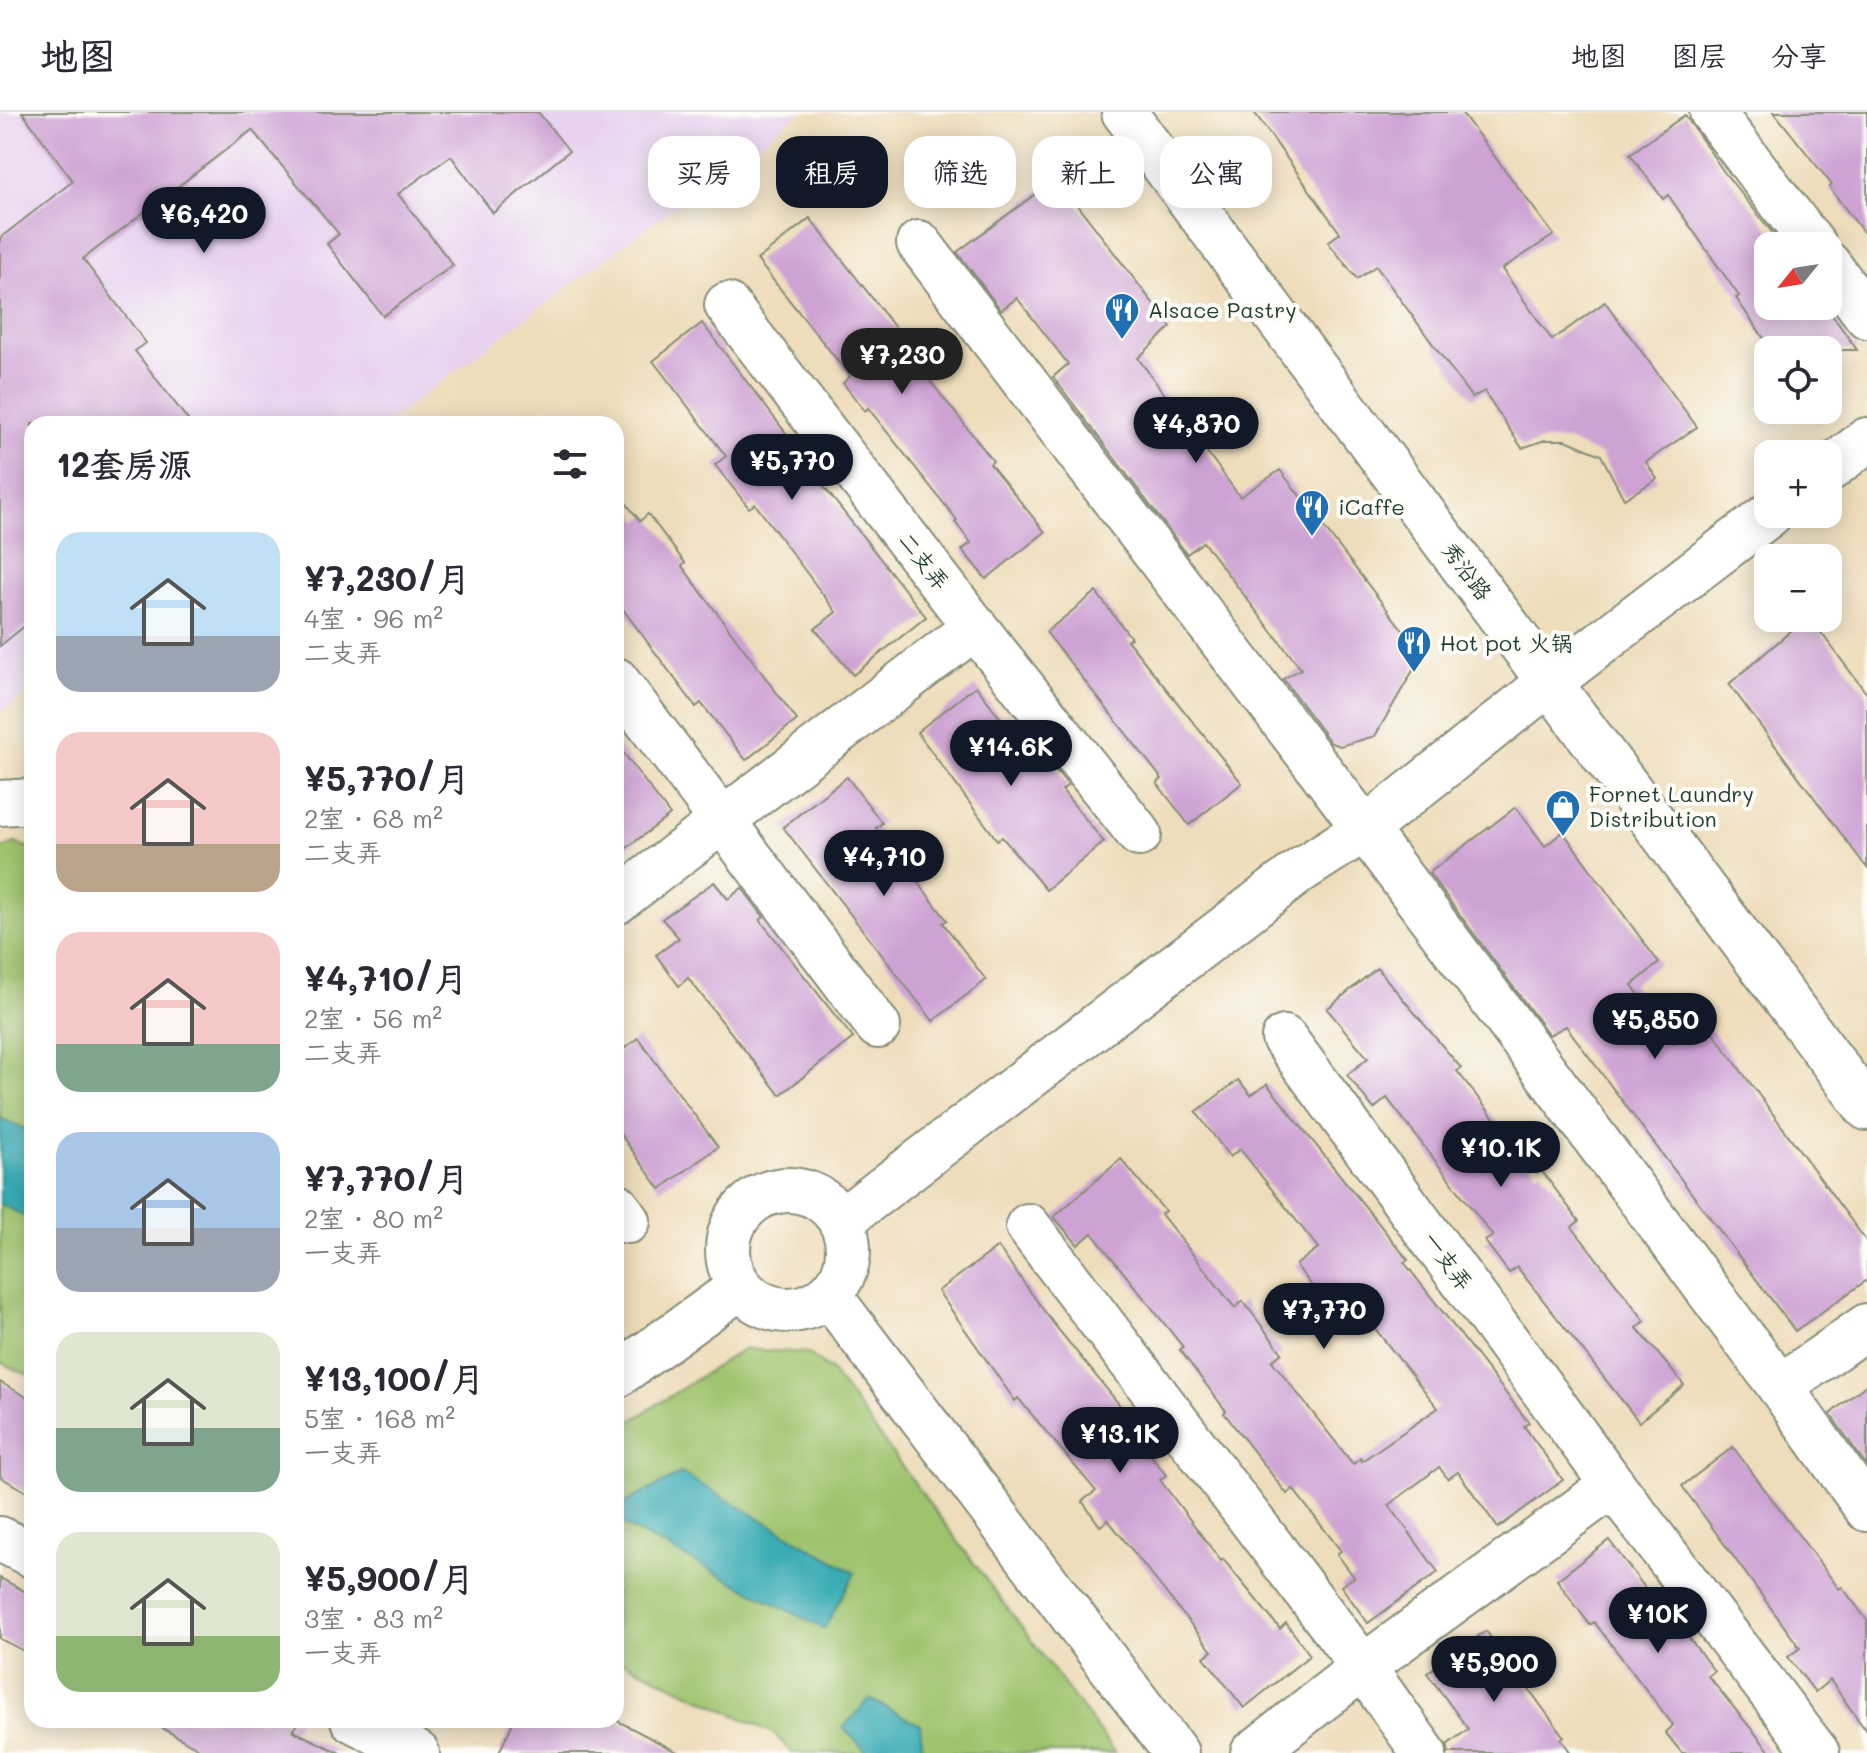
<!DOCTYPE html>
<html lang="zh">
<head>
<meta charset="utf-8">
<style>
  :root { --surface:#fff; --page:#f2f2f3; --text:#2b2b33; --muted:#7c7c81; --line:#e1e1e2; --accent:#111827 }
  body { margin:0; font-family:Mali,"LXGW WenKai TC",sans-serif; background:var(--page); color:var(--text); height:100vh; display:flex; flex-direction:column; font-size:30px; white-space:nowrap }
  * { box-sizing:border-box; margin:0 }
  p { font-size:26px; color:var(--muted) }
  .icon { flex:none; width:44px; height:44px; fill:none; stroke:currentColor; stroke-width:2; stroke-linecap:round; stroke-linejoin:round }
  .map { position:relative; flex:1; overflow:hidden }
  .details { position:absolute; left:24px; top:304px; width:600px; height:1312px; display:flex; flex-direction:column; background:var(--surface); border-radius:24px; box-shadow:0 4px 20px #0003 }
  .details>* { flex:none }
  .top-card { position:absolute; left:648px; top:24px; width:760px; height:72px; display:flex; gap:16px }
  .needle { width:52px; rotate:240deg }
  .controls { position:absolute; left:1754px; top:120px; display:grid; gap:16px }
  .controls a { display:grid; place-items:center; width:88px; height:88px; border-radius:16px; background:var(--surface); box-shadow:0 4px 20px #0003; font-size:40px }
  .price { position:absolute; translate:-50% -68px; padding:0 18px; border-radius:28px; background:var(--accent); color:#fff; font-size:26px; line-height:52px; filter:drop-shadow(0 2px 4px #0008) }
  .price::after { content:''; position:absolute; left:50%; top:48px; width:24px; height:18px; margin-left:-12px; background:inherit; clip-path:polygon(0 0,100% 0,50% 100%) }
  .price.current { background:#222; color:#fff }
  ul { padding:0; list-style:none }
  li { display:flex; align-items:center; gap:24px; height:200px; padding:0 32px }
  li span { display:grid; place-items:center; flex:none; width:224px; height:160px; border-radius:24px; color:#555 }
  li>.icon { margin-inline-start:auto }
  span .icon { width:96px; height:96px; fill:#fffc; stroke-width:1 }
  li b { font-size:34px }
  h2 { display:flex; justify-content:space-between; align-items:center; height:96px; padding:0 32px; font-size:34px }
  .chip { padding:0 28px; border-radius:24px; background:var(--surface); box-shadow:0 4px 20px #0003; font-size:28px; line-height:72px }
  .chip.current { background:var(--accent); color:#fff }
  header { display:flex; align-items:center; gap:48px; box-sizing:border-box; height:112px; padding:0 40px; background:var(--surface); border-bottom:2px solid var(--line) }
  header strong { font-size:38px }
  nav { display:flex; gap:44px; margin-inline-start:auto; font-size:28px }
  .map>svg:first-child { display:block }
  .built { fill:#e7d2ef }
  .green { fill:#9fc36d; stroke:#5f8050; stroke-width:2 }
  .water { fill:#39abb4; stroke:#2c7474; stroke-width:2 }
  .building { fill:#cea3d4 }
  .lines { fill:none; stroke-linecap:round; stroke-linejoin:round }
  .minor-casing { stroke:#868d78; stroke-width:48 }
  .major-casing { stroke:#868d78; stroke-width:48 }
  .minor { stroke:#fff; stroke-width:44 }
  .major { stroke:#fff; stroke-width:44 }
  .labels { text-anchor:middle; stroke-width:8; stroke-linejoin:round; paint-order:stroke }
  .poi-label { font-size:22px; fill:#1f3d34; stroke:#fdfcf7; text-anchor:start }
  .street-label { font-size:22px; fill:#1f3d34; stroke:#fdfcf7 }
</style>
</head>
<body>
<header>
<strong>地图</strong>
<nav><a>地图</a><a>图层</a><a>分享</a></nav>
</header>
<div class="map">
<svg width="1867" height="1641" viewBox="0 0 1867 1641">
  <rect width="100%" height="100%" fill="#fdfcf7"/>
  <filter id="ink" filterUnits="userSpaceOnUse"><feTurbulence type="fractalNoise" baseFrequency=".0125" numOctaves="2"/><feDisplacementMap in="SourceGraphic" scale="16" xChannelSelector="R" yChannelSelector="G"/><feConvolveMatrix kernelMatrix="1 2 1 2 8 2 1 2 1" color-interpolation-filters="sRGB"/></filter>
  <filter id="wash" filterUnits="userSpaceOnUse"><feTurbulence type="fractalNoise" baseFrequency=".006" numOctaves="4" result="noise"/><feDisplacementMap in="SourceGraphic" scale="32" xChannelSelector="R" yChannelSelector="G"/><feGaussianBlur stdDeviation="1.8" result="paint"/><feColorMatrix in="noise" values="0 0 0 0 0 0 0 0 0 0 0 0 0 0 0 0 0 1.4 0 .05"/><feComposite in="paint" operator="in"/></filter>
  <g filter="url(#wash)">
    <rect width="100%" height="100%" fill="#edb"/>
    <!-- built -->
    <path class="built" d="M0 0H801L385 312H32V577L0 601Z"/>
    <!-- green -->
    <g class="green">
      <path d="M15 731 32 737V1265L0 1250V737Z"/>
      <path d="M743 1237 808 1241 832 1260 1115 1641H792L773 1621 616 1546V1319Z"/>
    </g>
    <!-- water -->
    <g class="water">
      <path d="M0 1006 32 1020V1108L0 1092Z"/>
      <path d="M681 1361 855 1461 824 1517 616 1409V1396Z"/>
      <path d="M869 1587 920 1613 923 1641H868L843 1616Z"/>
    </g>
    <g id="blocks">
      <!-- building -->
      <g class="building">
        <path d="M22 0H538L569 39 493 101 451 44 398 82 453 153 383 204 327 132 339 122 252 18 83 147 146 231 135 239 191 312H32V508L0 534V126L73 69Z"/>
        <path d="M1254 0H1461L1554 123 1502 157 1552 228 1605 190 1697 315 1646 350 1657 367 1624 387 1601 343 1566 328H1545L1522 336 1484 279 1472 286 1376 154 1357 167 1328 130 1340 121Z"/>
        <path d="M1774 0H1867V125L1829 75 1832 73Z"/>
        <path d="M1685 3 1724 60 1783 134H1768V194H1826L1857 238H1772L1736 186 1739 184 1668 83 1663 87 1630 42Z"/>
        <path d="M1057 66 1171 215 1138 246 1240 385 1280 358 1422 543 1375 624 1340 634 1331 631 1283 567 1301 557 1203 430 1187 442 1053 265 1068 252 1017 186 1001 198 957 140Z"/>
        <path d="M810 106 924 253 920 256 993 349 990 352 1045 420 986 467 962 438 971 431 955 410 957 408 868 296 865 299 843 271 850 264 757 148Z"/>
        <path d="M702 211 808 350 806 352 926 505 853 563 815 517 836 500 755 392 749 396 715 353 726 344 653 249Z"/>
        <path d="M616 378 640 409 648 402 685 451 682 454 797 608 746 648 701 591 696 595 616 488Z"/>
        <path d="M1096 480 1131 526 1127 528 1242 671 1189 713 1157 671 1162 667 1046 520Z"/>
        <path d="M1806 506H1810L1867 582V756L1729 572Z"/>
        <path d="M976 574 1032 648 1042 640 1068 673 1062 678 1104 730 1046 778 1002 725 997 728 917 620Z"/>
        <path d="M616 631 670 703 616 744Z"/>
        <path d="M847 665 882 711 876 716 947 808 943 811 986 868 933 909 783 715Z"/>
        <path d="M1516 695 1545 734 1563 720 1659 851 1632 873 1674 932 1706 911 1867 1130V1168L1795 1219 1566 914 1549 923 1429 761Z"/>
        <path d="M714 770 728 787 742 776 764 805 760 808 853 926 780 983 688 866 679 874 656 843 679 826 662 807Z"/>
        <path d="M1377 856 1461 956 1457 959 1537 1061 1541 1058 1579 1109 1572 1115 1645 1209 1637 1216 1684 1273 1639 1310 1517 1155 1509 1161 1485 1129 1493 1124 1387 986 1374 997 1347 963 1368 946 1327 897Z"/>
        <path d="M638 926 718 1035 660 1077 616 1016V943Z"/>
        <path d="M1238 968 1251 983 1267 972 1408 1148 1404 1150 1529 1311 1524 1314 1563 1368 1498 1416 1458 1360 1448 1367 1439 1355 1389 1393 1438 1460 1368 1511 1341 1474 1354 1465 1337 1442 1341 1439 1293 1377 1287 1382 1224 1301 1226 1299 1180 1238 1183 1235 1092 1121 1078 1133 1054 1105 1121 1047 1165 1099 1161 1102 1235 1196 1243 1189 1282 1241 1272 1249 1353 1352 1361 1346 1362 1349 1438 1296 1353 1189 1334 1203 1296 1153 1318 1136 1240 1037 1230 1045 1196 1000Z"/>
        <path d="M998 1135 1053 1211 1127 1302 1122 1306 1166 1363 1160 1368 1221 1449 1223 1447 1280 1517 1286 1511 1310 1543 1244 1596 1204 1545 1212 1539 1108 1408 1100 1414 1082 1389 1096 1379 1018 1286 1015 1289 938 1179Z"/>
        <path d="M0 1270 32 1288V1383L0 1365Z"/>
        <path d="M1867 1272V1354L1830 1302Z"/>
        <path d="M1733 1335 1839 1477 1842 1475 1867 1508V1620L1830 1568 1815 1580 1788 1545 1800 1536 1682 1374Z"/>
        <path d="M1609 1428 1649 1481 1653 1478 1714 1559 1708 1564 1771 1641H1682L1665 1620 1673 1613 1594 1510 1590 1513 1557 1468Z"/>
        <path d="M0 1466 32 1483V1543L0 1527Z"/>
        <path d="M1486 1519 1564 1625 1561 1627 1571 1641H1449L1447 1633 1468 1617 1427 1561Z"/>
        <path d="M148 1608H299L293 1619 340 1641H206Z"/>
        <path d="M514 1608H616L679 1641H499Z"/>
      </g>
    </g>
  </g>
  <g filter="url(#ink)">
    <use href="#blocks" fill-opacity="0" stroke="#868d78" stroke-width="2"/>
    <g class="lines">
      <!-- minor casing -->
      <g class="minor-casing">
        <g id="minor">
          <path d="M1712 0 1814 134"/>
          <path d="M919 131 1365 717 1780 1275 1867 1397"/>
          <path d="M1828 152 1867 204"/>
          <path d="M727 193 975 515 1139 722"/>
          <path d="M1828 358 1867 328"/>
          <path d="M616 568 878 914"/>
          <path d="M0 691 32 689"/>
          <path d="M616 790 975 515"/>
          <path d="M1284 926 1613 1373 1817 1641"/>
          <circle cx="788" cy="1138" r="60"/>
          <path d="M616 1093 628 1109"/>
          <path d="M841 1109 1301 758 1365 717 1550 570 1770 402"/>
          <path d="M1028 1114 1363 1555 1424 1641"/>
          <path d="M829 1183 1176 1641"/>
          <path d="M616 1264 740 1175"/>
          <path d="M1780 1275 1867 1214"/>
          <path d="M0 1427 32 1443"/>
          <path d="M353 1608 417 1641"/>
          <path d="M1253 1641 1363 1555 1613 1373"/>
        </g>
      </g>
      <!-- major casing -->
      <g class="major-casing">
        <path id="major" d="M1124 0 1867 996"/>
      </g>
      <!-- minor -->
      <use href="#minor" class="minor"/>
      <!-- major -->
      <use href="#major" class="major"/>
    </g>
  </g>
  <!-- icons -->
  <defs>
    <g id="restaurant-pin" transform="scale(1.8)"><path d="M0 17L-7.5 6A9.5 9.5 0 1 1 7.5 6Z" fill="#1f6fb2" stroke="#fdfcf7"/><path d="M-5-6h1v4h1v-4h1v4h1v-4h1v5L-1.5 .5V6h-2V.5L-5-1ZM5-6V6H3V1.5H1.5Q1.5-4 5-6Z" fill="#fff"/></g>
    <g id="shop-pin" transform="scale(1.8)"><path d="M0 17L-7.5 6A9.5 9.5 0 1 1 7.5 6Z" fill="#1f6fb2" stroke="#fdfcf7"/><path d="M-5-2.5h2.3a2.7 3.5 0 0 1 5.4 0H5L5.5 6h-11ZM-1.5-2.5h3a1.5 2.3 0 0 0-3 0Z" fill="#fff"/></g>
  </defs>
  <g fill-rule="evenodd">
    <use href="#restaurant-pin" x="1122" y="198"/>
    <use href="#restaurant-pin" x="1312" y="395"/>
    <use href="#restaurant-pin" x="1414" y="531"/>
    <use href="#shop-pin" x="1563" y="695"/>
  </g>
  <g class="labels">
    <!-- poi labels -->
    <g class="poi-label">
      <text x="1148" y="206">Alsace Pastry</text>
      <text x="1338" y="403">iCaffe</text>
      <text x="1440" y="539">Hot pot 火锅</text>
      <text x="1589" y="690">Fornet Laundry<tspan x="1589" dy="25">Distribution</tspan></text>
    </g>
    <!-- street labels -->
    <g class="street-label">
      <text transform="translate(924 449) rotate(52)" y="8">二支弄</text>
      <text transform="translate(1467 459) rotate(53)" y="8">秀沿路</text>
      <text transform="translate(1448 1149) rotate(54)" y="8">一支弄</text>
    </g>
  </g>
</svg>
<div class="controls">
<a><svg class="needle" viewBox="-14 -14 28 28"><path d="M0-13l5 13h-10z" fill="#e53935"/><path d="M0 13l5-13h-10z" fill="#7c7c81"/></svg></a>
<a><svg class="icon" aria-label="locate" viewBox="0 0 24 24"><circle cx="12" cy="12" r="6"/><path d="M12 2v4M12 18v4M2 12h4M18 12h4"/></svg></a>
<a>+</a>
<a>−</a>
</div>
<b class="price" style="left:204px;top:143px">¥6,420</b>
<b class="price current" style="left:902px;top:284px">¥7,230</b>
<b class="price" style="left:1196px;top:353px">¥4,870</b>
<b class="price" style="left:792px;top:390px">¥5,770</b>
<b class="price" style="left:1011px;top:676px">¥14.6K</b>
<b class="price" style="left:884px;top:786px">¥4,710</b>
<b class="price" style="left:1655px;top:949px">¥5,850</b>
<b class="price" style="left:1501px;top:1077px">¥10.1K</b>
<b class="price" style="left:1324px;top:1239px">¥7,770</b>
<b class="price" style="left:1120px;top:1363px">¥13.1K</b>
<b class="price" style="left:1658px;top:1543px">¥10K</b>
<b class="price" style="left:1494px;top:1592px">¥5,900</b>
<div class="top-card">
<a class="chip">买房</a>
<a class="chip current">租房</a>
<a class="chip">筛选</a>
<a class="chip">新上</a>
<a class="chip">公寓</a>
</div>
<section class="details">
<h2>12套房源<svg class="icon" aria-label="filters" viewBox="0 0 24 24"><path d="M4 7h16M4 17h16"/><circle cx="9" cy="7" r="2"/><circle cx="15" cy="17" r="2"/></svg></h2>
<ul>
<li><span style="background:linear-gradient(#bfe0f5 65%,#9aa5b1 0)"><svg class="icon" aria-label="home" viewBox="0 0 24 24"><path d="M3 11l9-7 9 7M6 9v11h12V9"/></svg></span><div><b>¥7,230/月</b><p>4室 · 96 m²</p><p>二支弄</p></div></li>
<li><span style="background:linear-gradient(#f6c9c9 70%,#b9a48a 0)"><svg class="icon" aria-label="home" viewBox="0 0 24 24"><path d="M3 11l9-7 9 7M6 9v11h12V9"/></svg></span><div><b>¥5,770/月</b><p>2室 · 68 m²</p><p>二支弄</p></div></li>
<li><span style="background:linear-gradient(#f6c9c9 70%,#7fa58c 0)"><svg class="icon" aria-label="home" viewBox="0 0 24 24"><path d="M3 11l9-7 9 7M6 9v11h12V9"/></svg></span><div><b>¥4,710/月</b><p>2室 · 56 m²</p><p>二支弄</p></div></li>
<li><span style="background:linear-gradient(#a9c7e8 60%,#9aa5b1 0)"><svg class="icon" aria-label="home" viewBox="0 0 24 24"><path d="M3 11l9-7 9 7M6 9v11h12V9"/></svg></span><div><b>¥7,770/月</b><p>2室 · 80 m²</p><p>一支弄</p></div></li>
<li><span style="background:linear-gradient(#dfe7d0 60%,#7fa58c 0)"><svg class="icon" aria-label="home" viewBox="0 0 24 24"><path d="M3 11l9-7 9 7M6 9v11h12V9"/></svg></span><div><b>¥13,100/月</b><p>5室 · 168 m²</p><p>一支弄</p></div></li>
<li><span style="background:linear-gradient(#dfe7d0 65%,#8fb573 0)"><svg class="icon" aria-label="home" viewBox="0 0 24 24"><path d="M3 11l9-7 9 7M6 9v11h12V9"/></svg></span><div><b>¥5,900/月</b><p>3室 · 83 m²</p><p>一支弄</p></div></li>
</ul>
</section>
</div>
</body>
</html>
